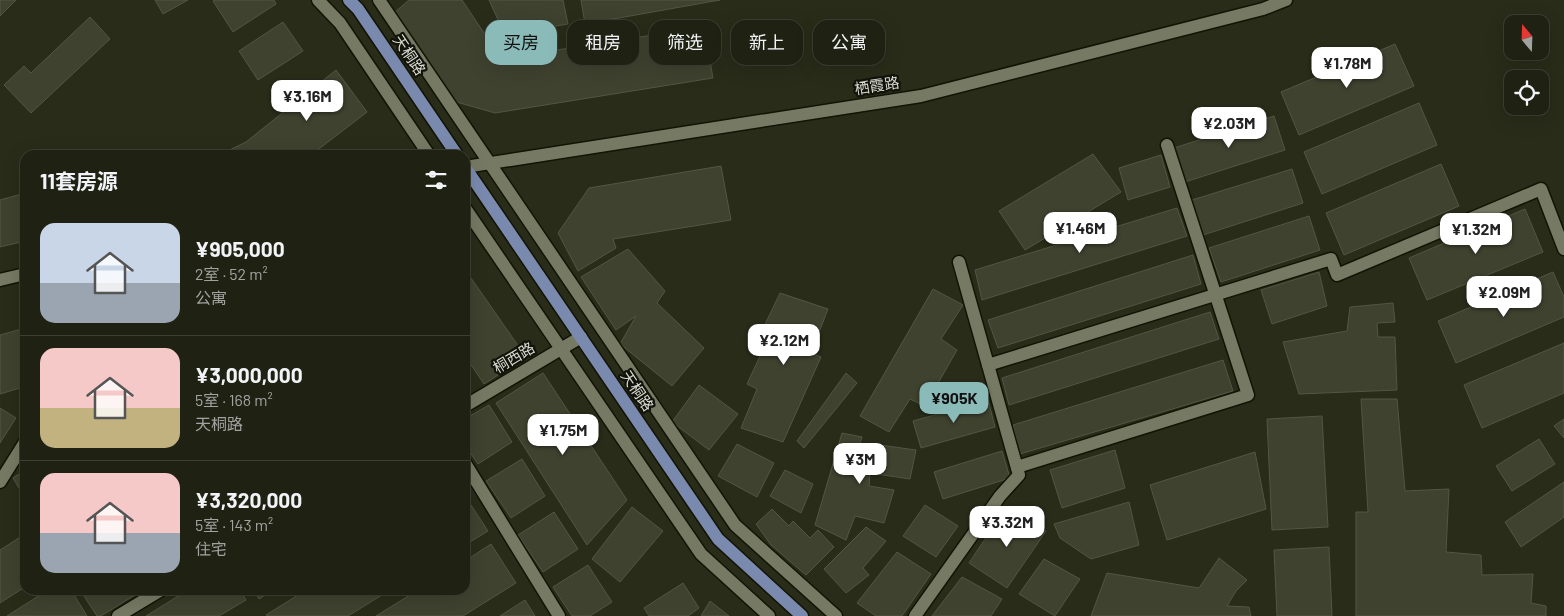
<!DOCTYPE html>
<html lang="zh">
<head>
<meta charset="utf-8">
<style>
  :root { --surface:#1f2113; --page:#27291c; --text:#f1f3f6; --muted:#a1a3a0; --line:#3c3e33; --accent:#8bbbb9 }
  body { margin:0; font-family:Barlow,"Noto Sans SC",sans-serif; background:var(--page); color:var(--text); height:100vh; display:flex; flex-direction:column; font-size:19px; white-space:nowrap }
  * { box-sizing:border-box; margin:0 }
  p { font-size:16px; color:var(--muted) }
  .icon { flex:none; width:28px; height:28px; fill:none; stroke:currentColor; stroke-width:2; stroke-linecap:round; stroke-linejoin:round }
  .map { position:relative; flex:1; overflow:hidden }
  .panel { position:absolute; left:20px; top:150px; width:450px; height:445px; display:flex; flex-direction:column; background:var(--surface); border-radius:15px; box-shadow:0 5px 20px #0002,0 0 0 1px var(--line) }
  .panel>* { flex:none }
  .guide { position:absolute; left:485px; top:20px; width:475px; height:45px; display:flex; gap:10px }
  .needle { width:32px; rotate:341deg }
  .fabs { position:absolute; left:1504px; top:15px; display:grid; gap:10px }
  .fabs a { display:grid; place-items:center; width:45px; height:45px; border-radius:10px; background:var(--surface); box-shadow:0 5px 20px #0002,0 0 0 1px var(--line); font-size:25px }
  .price { position:absolute; translate:-50% -42px; padding:0 11px; border-radius:10px; background:#fff; color:#222; font-size:16px; line-height:32px; filter:drop-shadow(0 1px 2px #0008) }
  .price::after { content:''; position:absolute; left:50%; top:30px; width:15px; height:11px; margin-left:-8px; background:inherit; clip-path:polygon(0 0,100% 0,50% 100%) }
  .price.current { background:var(--accent); color:#111 }
  ul { padding:0; list-style:none }
  li { display:flex; align-items:center; gap:15px; height:125px; padding:0 20px }
  li+li { border-top:1px solid var(--line) }
  li span { display:grid; place-items:center; flex:none; width:140px; height:100px; border-radius:15px; color:#555 }
  li>.icon { margin-inline-start:auto }
  span .icon { width:60px; height:60px; fill:#fffc; stroke-width:1 }
  li b { font-size:21px }
  h2 { display:flex; justify-content:space-between; align-items:center; height:60px; padding:0 20px; font-size:21px }
  .pill { padding:0 18px; border-radius:15px; background:var(--surface); box-shadow:0 5px 20px #0002,0 0 0 1px var(--line); font-size:18px; line-height:45px }
  .pill.current { background:var(--accent); color:#111 }
  .map>svg:first-child { display:block }
  .building { fill:#3f422f; stroke:#525642 }
  .lines { fill:none; stroke-linecap:round; stroke-linejoin:round }
  .minor-casing { stroke:#121404; stroke-width:15 }
  .major-casing { stroke:#121404; stroke-width:15 }
  .minor { stroke:#767a64; stroke-width:12 }
  .major { stroke:#7a8aae; stroke-width:12 }
  .labels { text-anchor:middle; stroke-width:4.5; stroke-linejoin:round; paint-order:stroke }
  .street-label { font-size:15px; fill:#dadcd1; stroke:#12130b }
</style>
</head>
<body>
<div class="map">
<svg width="1564" height="616" viewBox="0 0 1564 616">
  <rect width="100%" height="100%" fill="#292c19"/>
  <!-- building -->
  <g class="building">
    <path d="M0 0H16L0 16Z"/>
    <path d="M155 0H188L163 14Z"/>
    <path d="M215 0H274L276 4 233 32 213 1Z"/>
    <path d="M409 0H462L496 51 512 57 704 27 713 78 495 113 453 101 394 13Z"/>
    <path d="M489 0H563L568 24 505 35Z"/>
    <path d="M581 0H720L585 24Z"/>
    <path d="M90 17 110 39 31 113 4 85 24 66 31 73Z"/>
    <path d="M283 22 303 51 258 80 239 51Z"/>
    <path d="M1395 44 1414 86 1299 135 1281 92Z"/>
    <path d="M336 70 367 112 311 155H219L246 142Z"/>
    <path d="M1419 103 1437 145 1322 194 1304 152Z"/>
    <path d="M1274 116 1285 150 1185 182 1174 148Z"/>
    <path d="M1093 154 1121 192 1025 250 999 211Z"/>
    <path d="M1161 155 1170 187 1128 200 1119 168Z"/>
    <path d="M1441 164 1459 206 1344 255 1326 213Z"/>
    <path d="M721 166 731 220 613 239 616 248 578 271 558 233 589 188Z"/>
    <path d="M1292 169 1303 203 1203 235 1192 200Z"/>
    <path d="M25 193V241L0 247V200Z"/>
    <path d="M1177 208 1187 236 982 300 975 270Z"/>
    <path d="M1525 209 1543 252 1427 300 1409 258Z"/>
    <path d="M1309 216 1320 250 1221 282 1209 248Z"/>
    <path d="M628 249 665 291 657 303 704 348 672 386 620 344 636 316 616 330 581 277Z"/>
    <path d="M1193 255 1201 284 998 348 988 320Z"/>
    <path d="M1319 272 1327 306 1272 324 1261 290Z"/>
    <path d="M1553 272 1564 297V317L1456 363 1438 321Z"/>
    <path d="M465 275 471 278 526 357 484 384 465 356Z"/>
    <path d="M933 289 963 305 941 339 957 350 925 406 910 399 889 432 860 416Z"/>
    <path d="M780 293 828 309 811 353 821 357 783 442 741 428 757 389 747 384 767 341 759 337Z"/>
    <path d="M1393 303 1395 322 1377 323 1378 337H1395L1397 390 1299 394 1283 342 1347 331 1350 307Z"/>
    <path d="M1210 312 1219 339 1009 405 1002 378Z"/>
    <path d="M25 328V378L20 388 0 394V335Z"/>
    <path d="M1564 343V393L1482 428 1464 385Z"/>
    <path d="M1223 360 1233 391 1020 454 1013 425Z"/>
    <path d="M543 373 627 500 587 545 496 403Z"/>
    <path d="M846 373 857 383 804 448 797 441Z"/>
    <path d="M699 385 738 414 709 450 672 422Z"/>
    <path d="M1361 399H1397L1405 491 1449 489 1446 552 1481 555 1482 575 1533 574 1531 603 1546 606V616H1356V512H1368Z"/>
    <path d="M988 400 995 427 921 448 913 421Z"/>
    <path d="M489 405 512 442 478 464 465 445V419Z"/>
    <path d="M0 408 16 418 0 443Z"/>
    <path d="M1322 416 1328 527 1272 530 1267 419Z"/>
    <path d="M1564 419V438L1554 426Z"/>
    <path d="M842 433 862 437 857 453 876 459 880 445 916 450 910 479 870 473 869 486 894 490 884 523 855 516 846 540 815 525Z"/>
    <path d="M1539 439 1555 464 1512 491 1496 466Z"/>
    <path d="M737 444 774 463 757 497 718 476Z"/>
    <path d="M1115 450 1125 488 1062 508 1050 470Z"/>
    <path d="M1002 451 1010 478 943 499 934 472Z"/>
    <path d="M1255 452 1266 509 1167 540 1150 485Z"/>
    <path d="M522 459 545 496 511 518 486 481Z"/>
    <path d="M25 470V498L13 478Z"/>
    <path d="M785 470 813 484 801 513 770 496Z"/>
    <path d="M1564 482V517L1521 547 1505 522Z"/>
    <path d="M465 496 488 531 465 545Z"/>
    <path d="M1129 502 1139 545 1091 559 1060 538 1054 524Z"/>
    <path d="M925 505 958 526 936 557 903 536Z"/>
    <path d="M632 507 663 531 620 582 592 559Z"/>
    <path d="M1006 508 1046 531 1007 588 969 563Z"/>
    <path d="M772 509 789 526 793 521 810 538 818 530 834 547 806 575 771 545 756 524Z"/>
    <path d="M554 512 578 549 543 572 518 535Z"/>
    <path d="M866 527 886 541 863 568 869 575 846 593 824 569Z"/>
    <path d="M25 534V587L0 603V550Z"/>
    <path d="M491 544 516 583 463 616H376L418 590H465V561Z"/>
    <path d="M1329 547 1332 616H1277L1274 550Z"/>
    <path d="M897 552 931 574 902 616H876L857 603Z"/>
    <path d="M1219 558 1247 580 1236 591 1227 606 1249 607 1251 616H1091L1107 573 1199 588Z"/>
    <path d="M1044 559 1080 579 1055 616 1019 594Z"/>
    <path d="M588 565 612 602 590 616H572L553 587Z"/>
    <path d="M962 577 1002 599 991 616H932Z"/>
    <path d="M683 583 699 608 688 616H649L644 608Z"/>
    <path d="M48 590H71L87 616H7Z"/>
    <path d="M80 590H143L101 616H97Z"/>
    <path d="M188 590H240L246 600 219 616H146Z"/>
    <path d="M253 590H273L259 599Z"/>
    <path d="M306 590H390L348 616H267L266 615Z"/>
    <path d="M525 600 535 616H500Z"/>
    <path d="M710 601 729 616H701Z"/>
  </g>
  <g class="lines">
    <!-- minor casing -->
    <g class="minor-casing">
      <g id="minor">
        <path d="M318 0 340 23 429 155"/>
        <path d="M379 0 735 525 836 616"/>
        <path d="M465 167 921 96 1263 9 1286 0"/>
        <path d="M465 208 701 554 769 616"/>
        <path d="M0 280 25 274"/>
        <path d="M988 365 1331 259 1337 275 1541 189 1564 249"/>
        <path d="M465 406 581 337"/>
        <path d="M465 463 559 616"/>
        <path d="M1017 467 1248 395 1167 145"/>
        <path d="M0 482 25 442"/>
        <path d="M118 616 161 590"/>
        <path d="M915 616 1000 496 1019 475 959 262"/>
      </g>
    </g>
    <!-- major casing -->
    <g class="major-casing">
      <g id="major">
        <path d="M349 0 358 9 457 155"/>
        <path d="M465 167 718 539 802 616"/>
      </g>
    </g>
    <!-- minor -->
    <use href="#minor" class="minor"/>
    <!-- major -->
    <use href="#major" class="major"/>
  </g>
  <g class="labels">
    <!-- street labels -->
    <g class="street-label">
      <text transform="translate(409 55) rotate(56)" y="5">天桐路</text>
      <text transform="translate(877 86) rotate(-9)" y="5">栖霞路</text>
      <text transform="translate(514 358) rotate(-31)" y="5">桐西路</text>
      <text transform="translate(637 391) rotate(56)" y="5">天桐路</text>
    </g>
  </g>
</svg>
<div class="fabs">
<a><svg class="needle" viewBox="-14 -14 28 28"><path d="M0-13l5 13h-10z" fill="#e53935"/><path d="M0 13l5-13h-10z" fill="#a1a3a0"/></svg></a>
<a><svg class="icon" aria-label="locate" viewBox="0 0 24 24"><circle cx="12" cy="12" r="6"/><path d="M12 2v4M12 18v4M2 12h4M18 12h4"/></svg></a>
</div>
<b class="price" style="left:1347px;top:89px">¥1.78M</b>
<b class="price" style="left:307px;top:122px">¥3.16M</b>
<b class="price" style="left:1229px;top:149px">¥2.03M</b>
<b class="price" style="left:1080px;top:254px">¥1.46M</b>
<b class="price" style="left:1476px;top:255px">¥1.32M</b>
<b class="price" style="left:1504px;top:318px">¥2.09M</b>
<b class="price" style="left:784px;top:366px">¥2.12M</b>
<b class="price current" style="left:954px;top:424px">¥905K</b>
<b class="price" style="left:563px;top:456px">¥1.75M</b>
<b class="price" style="left:860px;top:485px">¥3M</b>
<b class="price" style="left:1007px;top:548px">¥3.32M</b>
<div class="guide">
<a class="pill current">买房</a>
<a class="pill">租房</a>
<a class="pill">筛选</a>
<a class="pill">新上</a>
<a class="pill">公寓</a>
</div>
<section class="panel">
<h2>11套房源<svg class="icon" aria-label="filters" viewBox="0 0 24 24"><path d="M4 7h16M4 17h16"/><circle cx="9" cy="7" r="2"/><circle cx="15" cy="17" r="2"/></svg></h2>
<ul>
<li><span style="background:linear-gradient(#c9d6e8 60%,#9aa5b1 0)"><svg class="icon" aria-label="home" viewBox="0 0 24 24"><path d="M3 11l9-7 9 7M6 9v11h12V9"/></svg></span><div><b>¥905,000</b><p>2室 · 52 m²</p><p>公寓</p></div></li>
<li><span style="background:linear-gradient(#f6c9c9 60%,#c2b280 0)"><svg class="icon" aria-label="home" viewBox="0 0 24 24"><path d="M3 11l9-7 9 7M6 9v11h12V9"/></svg></span><div><b>¥3,000,000</b><p>5室 · 168 m²</p><p>天桐路</p></div></li>
<li><span style="background:linear-gradient(#f6c9c9 60%,#9aa5b1 0)"><svg class="icon" aria-label="home" viewBox="0 0 24 24"><path d="M3 11l9-7 9 7M6 9v11h12V9"/></svg></span><div><b>¥3,320,000</b><p>5室 · 143 m²</p><p>住宅</p></div></li>
</ul>
</section>
</div>
</body>
</html>
